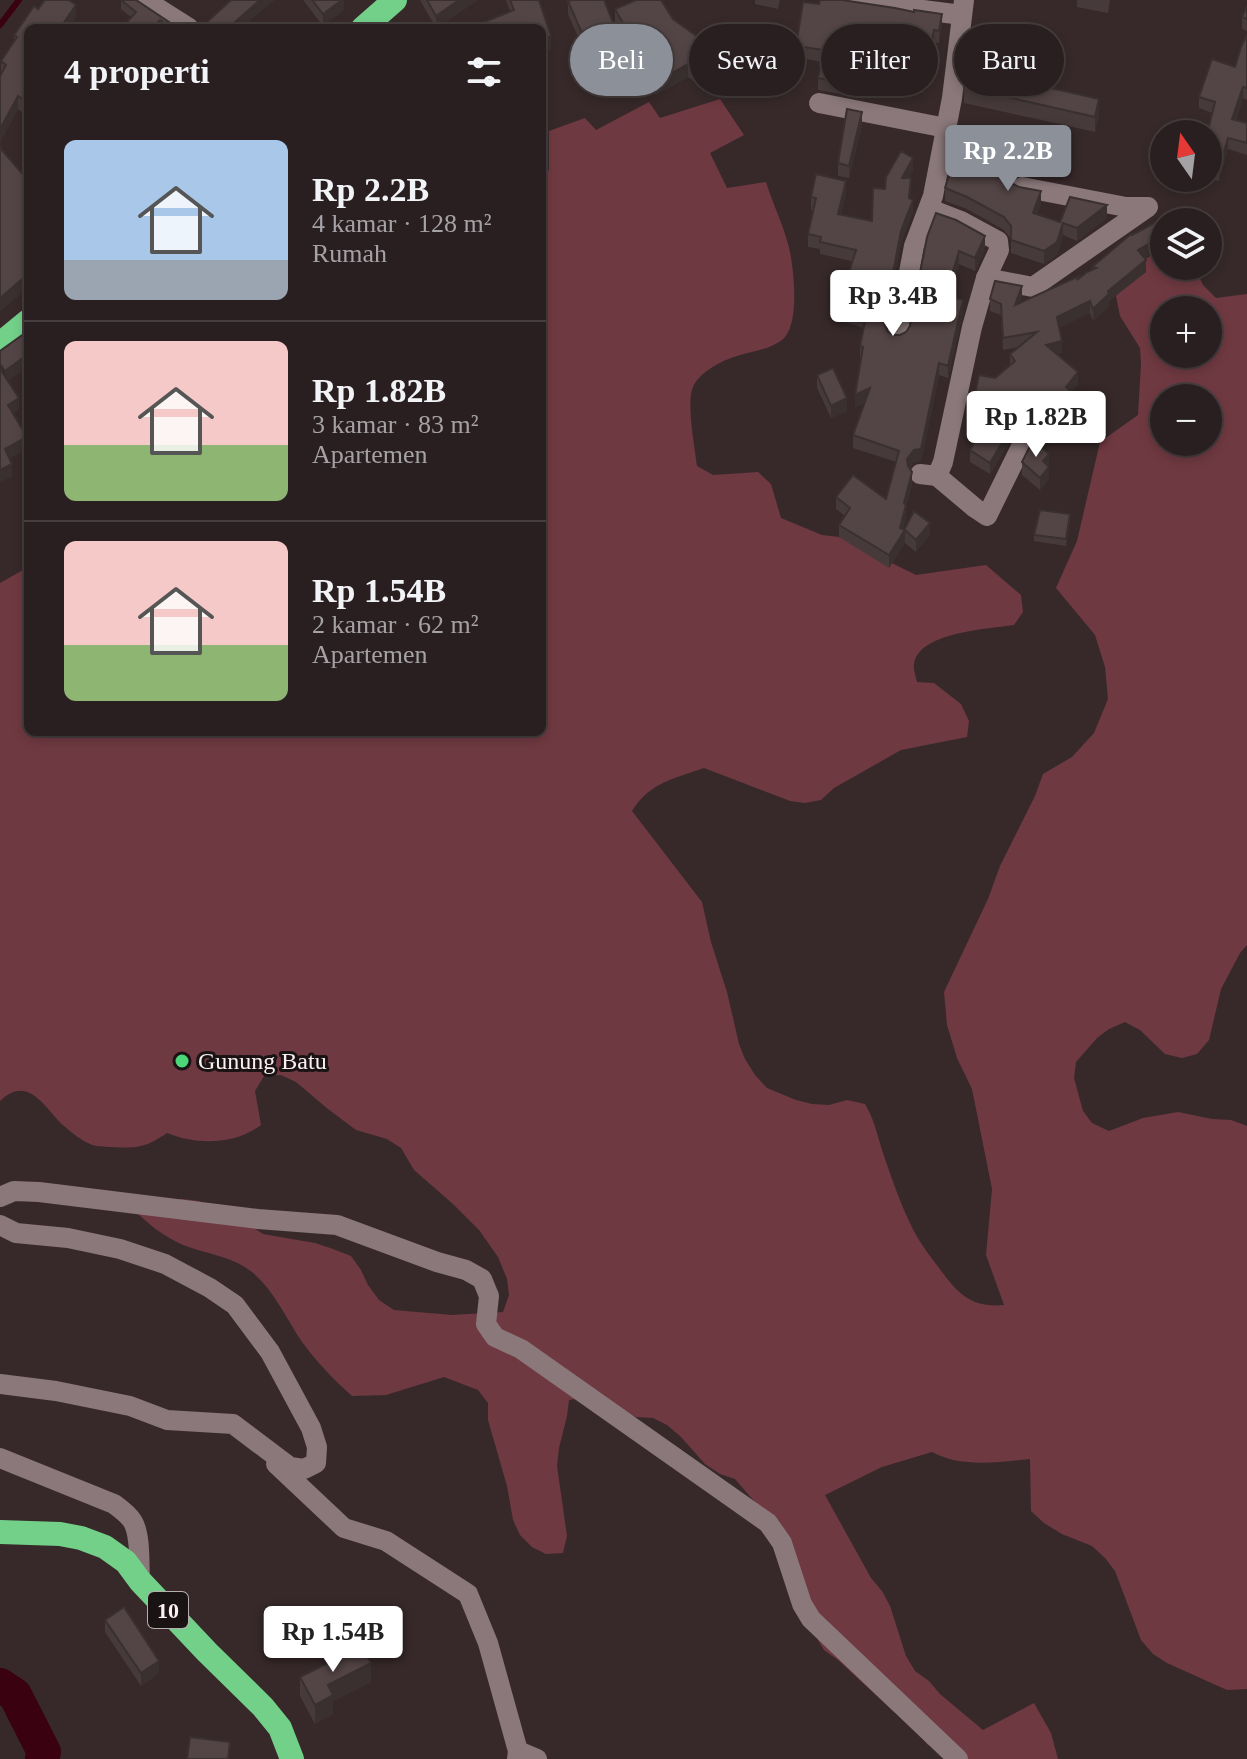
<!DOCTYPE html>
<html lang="id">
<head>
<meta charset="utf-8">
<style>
  :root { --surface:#291f20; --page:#352c2d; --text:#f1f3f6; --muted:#a5a2a5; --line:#453d3e; --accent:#8c9099 }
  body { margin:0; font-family:"Times New Roman",serif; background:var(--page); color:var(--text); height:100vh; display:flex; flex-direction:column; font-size:30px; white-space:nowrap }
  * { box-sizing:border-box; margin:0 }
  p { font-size:26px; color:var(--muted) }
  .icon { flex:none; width:44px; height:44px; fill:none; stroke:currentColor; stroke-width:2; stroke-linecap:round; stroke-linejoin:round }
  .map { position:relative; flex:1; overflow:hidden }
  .details { position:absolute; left:24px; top:24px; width:522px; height:712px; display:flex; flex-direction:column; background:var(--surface); border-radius:12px; box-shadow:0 4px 12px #0003,0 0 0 2px var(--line) }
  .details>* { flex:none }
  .hud { position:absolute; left:570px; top:24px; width:556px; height:72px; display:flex; gap:16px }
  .needle { width:52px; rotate:346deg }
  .fabs { position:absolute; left:1150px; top:120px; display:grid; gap:16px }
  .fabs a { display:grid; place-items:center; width:72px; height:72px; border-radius:50%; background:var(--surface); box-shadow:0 4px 12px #0003,0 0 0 2px var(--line); font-size:40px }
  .price { position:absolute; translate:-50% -68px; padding:0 18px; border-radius:8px; background:#fff; color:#222; font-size:26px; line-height:52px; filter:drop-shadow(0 2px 4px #0008) }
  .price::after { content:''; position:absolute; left:50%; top:48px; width:24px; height:18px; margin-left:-12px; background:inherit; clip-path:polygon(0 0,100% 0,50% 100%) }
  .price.current { background:var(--accent); color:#fff }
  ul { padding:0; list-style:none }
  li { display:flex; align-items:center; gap:24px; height:200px; padding:0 40px }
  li+li { border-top:2px solid var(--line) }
  li span { display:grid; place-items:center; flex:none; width:224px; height:160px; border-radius:12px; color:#555 }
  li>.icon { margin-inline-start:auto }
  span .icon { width:96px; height:96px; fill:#fffc; stroke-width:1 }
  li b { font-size:34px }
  h2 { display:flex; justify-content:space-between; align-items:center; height:96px; padding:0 40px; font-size:34px }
  .tag { padding:0 28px; border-radius:36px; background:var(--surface); box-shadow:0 4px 12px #0003,0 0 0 2px var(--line); font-size:28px; line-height:72px }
  .tag.current { background:var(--accent); color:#fff }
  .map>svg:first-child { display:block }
  .green { fill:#6f3941; fill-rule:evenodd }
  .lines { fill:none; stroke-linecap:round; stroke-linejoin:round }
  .stream { stroke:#3a0110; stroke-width:6 }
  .river { stroke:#3a0110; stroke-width:34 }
  .minor { stroke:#8a787a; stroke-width:20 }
  .highway { stroke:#72d089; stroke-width:24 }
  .wall { fill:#473a3b }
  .shaded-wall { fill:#3a3030 }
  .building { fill:#534445; stroke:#3a3030; stroke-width:2 }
  .poi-dot { fill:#4cd677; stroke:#1a1314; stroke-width:3 }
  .labels { text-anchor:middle; stroke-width:6; stroke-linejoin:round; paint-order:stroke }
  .shield { fill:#1a1314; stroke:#b7aeaf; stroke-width:2 }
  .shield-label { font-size:22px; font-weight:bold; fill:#faf0f1 }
  .poi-label { font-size:24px; fill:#faf0f1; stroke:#1a1314; text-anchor:start }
</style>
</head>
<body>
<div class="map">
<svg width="1247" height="1759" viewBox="0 0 1247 1759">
  <rect width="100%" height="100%" fill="#37292a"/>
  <!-- green -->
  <path class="green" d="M720 99 744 135 710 153 727 188 766 182C773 205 785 228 790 252 794 272 800 326 782 340 768 351 748 351 731 358 718 363 699 373 693 387 686 402 695 448 697 466L713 475 758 472 771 484 781 518 822 535 839 537 916 575 986 565 1021 595 1023 612 1014 625C988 629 919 632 914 664 913 669 916 677 917 682L934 683 961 704 969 721 967 737 901 750 834 788 821 800 805 803 790 801 704 768C674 779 650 782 632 811L702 902 711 942 727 992 739 1044 745 1059 755 1075 767 1088 796 1100 812 1104 829 1105 847 1100 865 1104C876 1123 877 1136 884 1156 893 1182 906 1220 921 1243 926 1251 933 1260 939 1268 958 1294 971 1308 1004 1305L986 1255 992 1189 972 1089 957 1058 947 1025 944 992 988 899 1000 866 1035 796 1043 774 1072 757 1094 733 1108 699 1105 667 1095 635 1056 588 1077 541 1100 442 1138 415 1141 364 1140 348 1120 316 1116 296C1131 274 1137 258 1164 251V266H1194L1203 285 1216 298 1247 294V945L1240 953 1221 989 1209 1040 1197 1054 1182 1058 1165 1054 1140 1030 1125 1022 1109 1029 1097 1038 1076 1062 1074 1078 1083 1111 1092 1123 1109 1131 1143 1118 1178 1112 1212 1119 1231 1120 1247 1126V1689L1227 1690 1167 1663 1153 1654 1141 1640 1115 1571 1105 1558 1092 1546 1062 1534 1044 1523 1031 1511 1030 1459C998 1462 961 1468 932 1452L882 1467 825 1495 871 1578 882 1591 890 1606 906 1656 915 1671 929 1681 940 1694 983 1730 1034 1703 1051 1733 1058 1759H950L945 1750 928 1745 906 1720 893 1711 838 1660 824 1650 815 1635 768 1517 735 1479 720 1474 705 1464 681 1437 667 1425 653 1418 636 1417 610 1404 576 1399 569 1400 567 1416 559 1448 557 1466 567 1536 563 1553 546 1554 532 1547 520 1535 513 1520 507 1486 488 1420V1403L478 1390 444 1377 386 1395 352 1396C334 1380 316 1361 302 1342 286 1318 274 1290 252 1272 232 1256 206 1254 183 1245 163 1236 149 1225 133 1209L182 1199 199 1201 248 1224 263 1234 315 1243 333 1249 351 1256 361 1270 368 1285 379 1300 394 1310 452 1315 503 1312 509 1295 507 1279 498 1257 479 1230 453 1204 414 1170 401 1148 387 1139 356 1130 328 1109 296 1082 281 1075 264 1076 255 1091 261 1125C234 1145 197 1145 167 1133 143 1149 137 1148 108 1147 103 1146 95 1147 90 1144 82 1141 71 1132 64 1126 45 1109 29 1073 0 1101V583L23 570 28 564V732H542V172L549 170V131L585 118 596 130 649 102 660 118ZM1164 310H1208V354H1164ZM1164 398H1208V442H1164Z"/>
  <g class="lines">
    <!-- stream -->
    <path class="stream" d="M0 25 19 0"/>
    <!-- river -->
    <path class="river" d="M0 1685 15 1695 44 1752 42 1759"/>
    <!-- minor -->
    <g class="minor">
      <path d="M145 0 189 28"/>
      <path d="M846 0 962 15"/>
      <path d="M819 103 946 128"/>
      <path d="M986 278 1033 287 1148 207H1126L1022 187"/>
      <path d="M897 335 914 246 933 196 952 98 964 0"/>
      <path d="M920 474 937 476 943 462 972 327 986 278 999 250 998 241 961 221 930 209"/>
      <path d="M937 476 975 508 987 516 1022 445"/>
      <path d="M0 1197 14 1191 39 1192 258 1219 337 1225 437 1262 466 1270 482 1279 489 1296 486 1324 495 1337 521 1349 768 1523 782 1543 802 1604 811 1619 958 1759"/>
      <path d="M0 1225 16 1233 68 1238 120 1249 165 1264 210 1288 235 1305 270 1352 311 1428 317 1447 316 1463 304 1469 290 1467 233 1424 167 1420 130 1406 56 1391 0 1384"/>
      <path d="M0 1458 114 1504C121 1509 129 1515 133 1522 141 1536 139 1565 140 1581"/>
      <path d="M276 1464 344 1528 386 1541 468 1594 488 1643 518 1751 517 1759"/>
      <path d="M518 1751 537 1759"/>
    </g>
    <!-- highway -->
    <g class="highway">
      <path d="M363 28 395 0"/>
      <path d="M0 344 28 321"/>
      <path d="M0 1532 60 1534 81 1538 105 1547 126 1562 140 1581 207 1652 263 1707 280 1728 292 1759"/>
    </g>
  </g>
  <!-- wall -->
  <g class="wall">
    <path d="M303 0H344V10L323 26Z"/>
    <path d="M420 0H478L436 28Z"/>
    <path d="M506 0H539L551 49 542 51V28L510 11Z"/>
    <path d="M567 0H604L614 38 584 51 568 14V5Z"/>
    <path d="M755 0H780L778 9 755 4Z"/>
    <path d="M1077 0H1110L1108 13 1077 7Z"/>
    <path d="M121 1 137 2 178 28H126V23L131 17 121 9Z"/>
    <path d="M1247 6V31L1242 29V17Z"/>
    <path d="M38 9 76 18 28 28V117L18 109 0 142 2 150 28 180V288L0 311 1 61 14 41V35Z"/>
    <path d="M615 9 673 19 709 58 692 80 688 77 656 95 615 23Z"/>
    <path d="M942 26 939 43 934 42 923 93 895 87V82L862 76 857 97 818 90V78L822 62 796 57V46Z"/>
    <path d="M1247 34V100L1243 98 1236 120 1247 123V155L1228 149 1219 181 1208 178V134L1212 113 1199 108V97L1235 67Z"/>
    <path d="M1039 47V66H1034L1033 84 1099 115 1095 132 964 103V87Z"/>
    <path d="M862 125 849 178 838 176V163Z"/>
    <path d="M953 147 1003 154 998 171 1013 184 1041 204 1037 214 1060 222 1107 218 1077 241 1063 235 1057 255 1044 264 1011 253V239L1004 230 967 209 945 201V188L954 160Z"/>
    <path d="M913 170 909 178 910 198 913 212 901 243 885 327 888 332 894 335H900L906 332 910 326 927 237 985 249 975 271 959 264 949 296 963 312 948 378 939 375 921 461 914 462 910 468 912 484 906 507V517L903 529 930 535 916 552 905 543 889 568 839 537V525L845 516 836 509V497L886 499 896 462 853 448V435L865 403 855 407 861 359H860V346L864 328 838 320V307L852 261 820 254V249L808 247V234L814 210H811V197L846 193 841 215 872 221 885 189Z"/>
    <path d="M1145 258 1146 272 1109 301V306L1093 321 1090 313 1059 327 1062 353 1057 354 1078 384 1072 391 1078 409 1068 420 1056 409 1028 434 1020 432 1014 435 990 474 970 462V450L984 428 971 425V413L995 378 1010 365V354L1019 347 1003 350 1001 315 990 311V299L1022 298 1020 303 1079 279 1092 270V267Z"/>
    <path d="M817 375 847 411 831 418 817 388Z"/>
    <path d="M1049 454V479L1040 490 1022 475V462Z"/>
    <path d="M1070 520 1066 546 1034 541V535Z"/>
    <path d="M105 1620 159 1673 141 1686 105 1632Z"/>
    <path d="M300 1677 371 1682 333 1701V1714L315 1724 300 1696Z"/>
  </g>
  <!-- shaded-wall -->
  <g class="shaded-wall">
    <path d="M260 0H275L241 28H228Z"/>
    <path d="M342 0H344V10L323 26V14Z"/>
    <path d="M459 0H478L436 28V16Z"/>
    <path d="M76 5V18L69 28H60Z"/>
    <path d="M942 14V26L939 43V31Z"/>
    <path d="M160 20V28H153Z"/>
    <path d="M614 25V38L584 51V38Z"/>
    <path d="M934 30V42L923 93V81Z"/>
    <path d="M551 36V49L542 51V39Z"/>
    <path d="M709 45V58L692 80V67Z"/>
    <path d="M688 64V77L656 95V82Z"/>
    <path d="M862 64V76L857 97V85Z"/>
    <path d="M1243 87V98L1232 130V119Z"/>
    <path d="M18 96V109L0 143V129Z"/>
    <path d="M1099 99V115L1095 132V117Z"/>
    <path d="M862 112V125L849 178V166Z"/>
    <path d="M1228 138V149L1219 181V169Z"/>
    <path d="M1003 141V154L994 182V169Z"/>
    <path d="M913 158V170L902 191V178Z"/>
    <path d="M911 178 910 209 913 200V212L901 243 884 333V320Z"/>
    <path d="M846 181V193L838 227V214Z"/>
    <path d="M1041 191V204L1033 225V213Z"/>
    <path d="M1107 205V218L1077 241V228Z"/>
    <path d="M1063 223V235L1057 255 1044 264V251Z"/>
    <path d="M1164 235V247L1138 262V250Z"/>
    <path d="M985 236V249L975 271V258Z"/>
    <path d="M959 251V264L946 307V295Z"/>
    <path d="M1146 260V272L1109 301V306L1093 321V309L1108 291Z"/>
    <path d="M28 274V288L0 311V298Z"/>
    <path d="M1022 286V298L1015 317V305Z"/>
    <path d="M963 300V312L948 378V366Z"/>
    <path d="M1090 301V313L1057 329V317Z"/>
    <path d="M1062 341V353L1046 357V345Z"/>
    <path d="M28 354V367L5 383V371Z"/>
    <path d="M939 363V375L921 461 914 462 907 472V459Z"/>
    <path d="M1078 372V384L1066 398V387Z"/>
    <path d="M870 388V400L855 407V395Z"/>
    <path d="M1078 397V409L1068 420V409Z"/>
    <path d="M19 398V410L8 417V405Z"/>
    <path d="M847 398V411L831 418V406Z"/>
    <path d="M1056 398V409L1028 434V422Z"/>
    <path d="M1020 420V432L1014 435 990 474V463L1014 423Z"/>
    <path d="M27 437V449L5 461V449Z"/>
    <path d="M1049 454V467L1043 461Z"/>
    <path d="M12 464V477L0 482V470Z"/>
    <path d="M1049 467V479L1040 490V478Z"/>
    <path d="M912 472V484L906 507V517L901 535 905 530V543L889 568V555L900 528 904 503Z"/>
    <path d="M930 523V535L916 552V540Z"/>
    <path d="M159 1661V1673L141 1686V1673Z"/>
    <path d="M371 1663V1682L333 1701V1714L315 1724V1705L328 1685Z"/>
  </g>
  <!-- building -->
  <g class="building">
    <path d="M45 0H69L76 5 60 28H28V103L18 96 0 129V76L6 65 1 61 17 37 14 35 34 6 38 9Z"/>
    <path d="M121 0H136L178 28H172L160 20 153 28H132L126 23 136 12Z"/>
    <path d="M231 0H260L228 28H211L206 23Z"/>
    <path d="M312 0H342L323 14Z"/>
    <path d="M427 0H459L436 16Z"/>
    <path d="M510 0H539L551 36 542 39V28H469L514 10Z"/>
    <path d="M571 0H604L614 25 584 38 568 1Z"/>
    <path d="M636 0H661L673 19 709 45 692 67 688 64 656 82 615 9Z"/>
    <path d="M820 0H842L895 8 914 12V10L942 14 939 31 934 30 923 81 895 75 896 70 862 64 857 85 818 78 824 50 796 46 803 2 819 4Z"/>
    <path d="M1247 6V19L1242 17Z"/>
    <path d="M972 28 1039 31 1037 38 1039 51 1034 50 1033 84 1099 99 1095 117 964 87Z"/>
    <path d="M1247 34V88L1243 87 1232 119 1247 123V143L1228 138 1219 169 1208 166 1207 134 1215 102 1199 97 1212 59 1235 67 1241 47Z"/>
    <path d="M847 109 862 112 849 166 838 163Z"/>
    <path d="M957 128 1003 141 994 169 1009 175 1013 184 1019 187 1041 191 1033 213 1060 222 1070 197 1107 205 1077 228 1063 223 1057 242 1044 251 1011 240V226L1004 217 967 197 945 188 957 150 953 147Z"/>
    <path d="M0 148 28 180V274L0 298Z"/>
    <path d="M901 151 913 158 902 178H911L909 198 913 200 901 231 884 320 885 326 888 332 894 335H900L906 332 910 326 927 237 936 213 956 220 985 236 975 258 959 251 946 295 963 300 948 366 939 363 921 449 914 450 907 459 908 466 912 472 904 503 906 505 900 528 904 530 914 511 930 523 916 540 905 530 889 555 839 525 850 508 836 497 853 475 886 499 899 451 853 435 870 388 855 395 863 347 860 346 866 316 838 307 856 250 820 242 821 237 808 234 816 198 811 197 816 174 846 181 838 214 872 221 873 188 885 189 886 177Z"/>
    <path d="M1162 219 1164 222V235L1138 250 1146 260 1108 291 1109 294 1093 309 1090 301 1057 317 1062 341 1046 345 1078 372 1066 387 1078 397 1068 409 1056 398 1028 422 1020 420 1014 423 990 463 970 450 990 417 971 413 979 375 995 378 1015 361 1010 354 1037 332 1003 338 1001 304 990 299 995 281 1022 286 1015 305 1079 276 1077 280 1087 272 1096 268 1092 267 1131 234 1132 235Z"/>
    <path d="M28 331V354L5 371 0 364V351Z"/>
    <path d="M833 368 847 398 831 406 817 375Z"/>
    <path d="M0 369 19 398 8 405 27 437 5 449 12 464 0 470Z"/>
    <path d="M1033 440 1049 454 1043 461 1049 467 1040 478 1022 462Z"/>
    <path d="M1040 510 1070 514 1066 539 1034 535Z"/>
    <path d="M124 1607 159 1661 141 1673 105 1620Z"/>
    <path d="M362 1646 371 1663 328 1685 333 1695 315 1705 300 1677Z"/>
    <path d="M190 1737 230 1742 228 1759H187Z"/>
  </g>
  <!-- markers -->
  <circle class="poi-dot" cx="182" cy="1061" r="8"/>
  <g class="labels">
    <!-- shield labels -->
    <rect class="shield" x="148" y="1592" width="40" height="36" rx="6"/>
    <g class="shield-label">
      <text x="168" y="1618">10</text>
    </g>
    <!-- poi labels -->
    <g class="poi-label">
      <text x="198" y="1069">Gunung Batu</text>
    </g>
  </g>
</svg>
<div class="fabs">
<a><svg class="needle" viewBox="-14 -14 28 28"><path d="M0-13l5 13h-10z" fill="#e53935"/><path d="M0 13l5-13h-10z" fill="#a5a2a5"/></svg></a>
<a><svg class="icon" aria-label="layers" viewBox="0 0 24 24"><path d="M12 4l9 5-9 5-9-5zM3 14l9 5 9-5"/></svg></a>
<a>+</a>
<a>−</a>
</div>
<b class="price current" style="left:1008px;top:193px">Rp 2.2B</b>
<b class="price" style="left:893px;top:338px">Rp 3.4B</b>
<b class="price" style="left:1036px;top:459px">Rp 1.82B</b>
<b class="price" style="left:333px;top:1674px">Rp 1.54B</b>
<div class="hud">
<a class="tag current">Beli</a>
<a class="tag">Sewa</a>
<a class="tag">Filter</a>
<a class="tag">Baru</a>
</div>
<section class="details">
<h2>4 properti<svg class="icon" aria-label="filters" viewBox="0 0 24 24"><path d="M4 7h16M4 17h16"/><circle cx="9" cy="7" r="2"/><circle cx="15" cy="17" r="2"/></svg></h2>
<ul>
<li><span style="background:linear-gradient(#a9c7e8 75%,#9aa5b1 0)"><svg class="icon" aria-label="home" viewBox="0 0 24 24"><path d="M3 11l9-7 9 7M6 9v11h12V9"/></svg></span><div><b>Rp 2.2B</b><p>4 kamar · 128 m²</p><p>Rumah</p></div></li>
<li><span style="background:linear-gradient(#f6c9c9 65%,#8fb573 0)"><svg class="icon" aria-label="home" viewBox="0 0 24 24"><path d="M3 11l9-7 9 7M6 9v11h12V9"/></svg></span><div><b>Rp 1.82B</b><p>3 kamar · 83 m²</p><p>Apartemen</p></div></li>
<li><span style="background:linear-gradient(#f6c9c9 65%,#8fb573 0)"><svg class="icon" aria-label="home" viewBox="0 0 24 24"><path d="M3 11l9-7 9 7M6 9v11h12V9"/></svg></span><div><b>Rp 1.54B</b><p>2 kamar · 62 m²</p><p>Apartemen</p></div></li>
</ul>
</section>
</div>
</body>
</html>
